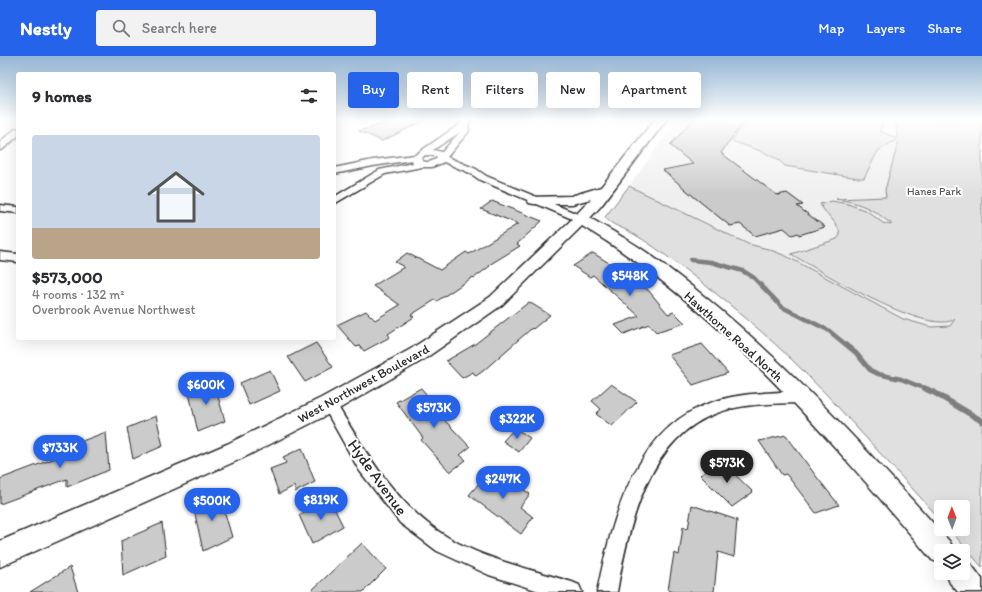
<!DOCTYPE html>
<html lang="en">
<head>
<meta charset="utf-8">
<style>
  :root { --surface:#fff; --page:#f2f2f3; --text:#2b2b33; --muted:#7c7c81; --line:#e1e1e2; --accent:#2563eb }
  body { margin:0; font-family:Itim,sans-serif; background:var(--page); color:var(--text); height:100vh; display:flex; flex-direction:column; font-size:15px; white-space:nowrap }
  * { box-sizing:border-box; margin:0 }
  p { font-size:13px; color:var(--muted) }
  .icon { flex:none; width:22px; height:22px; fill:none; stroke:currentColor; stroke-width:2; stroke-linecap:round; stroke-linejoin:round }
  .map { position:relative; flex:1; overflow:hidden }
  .drawer { position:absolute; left:16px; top:16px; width:320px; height:268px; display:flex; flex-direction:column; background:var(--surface); border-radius:4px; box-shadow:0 4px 16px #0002 }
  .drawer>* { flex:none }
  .hud { position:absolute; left:348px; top:16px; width:380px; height:36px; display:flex; gap:8px }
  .needle { width:26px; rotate:359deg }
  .buttons { position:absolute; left:934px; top:444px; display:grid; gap:8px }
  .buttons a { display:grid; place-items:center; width:36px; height:36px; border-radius:4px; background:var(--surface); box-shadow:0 4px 16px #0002; font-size:20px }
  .price { position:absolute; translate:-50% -34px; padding:0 9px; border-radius:14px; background:var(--accent); color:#fff; font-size:13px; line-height:26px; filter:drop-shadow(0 1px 2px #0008) }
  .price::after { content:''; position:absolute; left:50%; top:24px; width:12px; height:9px; margin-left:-6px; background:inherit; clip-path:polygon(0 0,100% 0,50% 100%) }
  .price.active { background:#222; color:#fff }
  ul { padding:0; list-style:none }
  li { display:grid; align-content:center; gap:8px; height:212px; padding:0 16px }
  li+li { border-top:1px solid var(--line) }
  li span { display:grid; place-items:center; height:124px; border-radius:4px; color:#555 }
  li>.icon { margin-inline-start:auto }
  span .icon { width:72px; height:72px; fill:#fffc; stroke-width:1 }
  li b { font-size:17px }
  h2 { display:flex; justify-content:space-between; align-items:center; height:48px; padding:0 16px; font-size:17px }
  .tag { padding:0 14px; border-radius:4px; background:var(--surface); box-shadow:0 4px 16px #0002; font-size:14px; line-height:36px }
  .tag.active { background:var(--accent); color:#fff }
  header { display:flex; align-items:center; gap:24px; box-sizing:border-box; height:56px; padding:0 20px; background:var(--accent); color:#fff }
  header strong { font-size:19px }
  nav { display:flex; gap:22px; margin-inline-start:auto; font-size:14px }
  .search { width:280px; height:36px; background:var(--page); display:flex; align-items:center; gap:10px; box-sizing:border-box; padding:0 14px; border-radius:4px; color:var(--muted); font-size:15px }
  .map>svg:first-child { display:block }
  .built { fill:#efefef }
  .green { fill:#e0e0e0; stroke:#868686 }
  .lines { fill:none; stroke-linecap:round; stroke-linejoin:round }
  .stream-far1 { stroke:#7e7e7e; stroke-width:4.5 }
  .stream { stroke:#7e7e7e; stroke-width:6 }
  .building { fill:#cbcbcb; stroke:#2b2b2b }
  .minor-casing { stroke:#2b2b2b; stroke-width:3 }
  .secondary-casing { stroke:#2b2b2b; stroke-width:3 }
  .minor { fill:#fff; fill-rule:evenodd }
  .secondary { fill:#fff; fill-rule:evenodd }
  .labels { text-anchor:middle; stroke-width:4; stroke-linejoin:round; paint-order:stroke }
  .far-park-label { font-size:11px; fill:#585858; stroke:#fff }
  .street-label { font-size:13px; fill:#2b2b2b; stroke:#fff }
  .near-street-label { font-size:16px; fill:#2b2b2b; stroke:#fff }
</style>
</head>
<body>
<header>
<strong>Nestly</strong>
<div class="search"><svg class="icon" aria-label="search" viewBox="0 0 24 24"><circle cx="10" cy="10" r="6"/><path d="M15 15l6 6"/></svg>Search here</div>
<nav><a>Map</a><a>Layers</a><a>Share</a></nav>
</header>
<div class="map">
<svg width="982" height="536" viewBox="0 0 982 536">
  <rect width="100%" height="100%" fill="#fff"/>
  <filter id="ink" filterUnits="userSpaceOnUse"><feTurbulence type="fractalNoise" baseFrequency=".025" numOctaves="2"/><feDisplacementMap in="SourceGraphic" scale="8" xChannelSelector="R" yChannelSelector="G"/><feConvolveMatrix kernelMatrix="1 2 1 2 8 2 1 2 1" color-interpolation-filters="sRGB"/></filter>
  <g filter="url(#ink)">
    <!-- built -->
    <path class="built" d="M678 63H892L896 71 898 87 885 134 894 179 959 259 937 291 748 188 629 130Z"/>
    <!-- green -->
    <g class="green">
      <path d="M735 63H884L880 75 896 82V84L878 95 864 122H858L785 110C774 97 747 91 732 85L745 66Z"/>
      <path d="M892 63H982V511L949 473H963V451H941V464L826 338C813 326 802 313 789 301 752 266 713 234 672 204 657 193 642 182 626 174 618 170 610 168 605 161L629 130 748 188 768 193 786 200 903 263 931 271 950 270 955 263C927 281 819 214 791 198L837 183 840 179C839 167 826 159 820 148L832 145 848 148 867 155 883 167 891 169V167C885 164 881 159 875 156 864 149 850 145 836 143L886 141 885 134 898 87 896 71Z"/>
    </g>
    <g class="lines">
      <!-- stream-far1 -->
      <path class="stream-far1" d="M691 204 711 206 743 215 754 222 782 251 828 274 856 297 870 314 878 318 901 323 926 333"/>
      <!-- stream -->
      <path class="stream" d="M924 332 935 337 982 365"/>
    </g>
    <!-- building -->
    <g class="building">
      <path d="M400 63H428L382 85 359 75Z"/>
      <path d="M694 63H734L744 65 721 97 777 139 787 137 803 149 797 150 825 171 799 179 798 177 792 179 784 172 755 180 740 168 730 170 693 140 663 114 693 108 670 89Z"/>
      <path d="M492 145 542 165 517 188 520 190 489 209 490 210 474 222 473 221 437 245 435 244 411 259 414 261 388 278 390 281 364 295 360 290 356 291 337 269 366 255 375 264 400 249 373 230 404 211 395 206 407 197 440 214 466 196 469 198 518 168 481 153Z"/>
      <path d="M593 197 617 212 616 213 636 229 640 228 649 235 668 258 674 256 685 267 656 276 649 268 624 278 615 269 639 260 593 219 590 221 573 210Z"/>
      <path d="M529 246 550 259 533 273 532 272 483 315 476 320 473 316 462 322 446 305 475 288Z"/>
      <path d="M316 287 333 311 305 326 288 301Z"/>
      <path d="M702 288 728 317 693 329 669 299Z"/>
      <path d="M270 314 280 335 249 349 240 327Z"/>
      <path d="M213 323 225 365 198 376 188 333Z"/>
      <path d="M611 328 637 346 612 370 596 358 601 353 592 345Z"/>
      <path d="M421 332 437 351 434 353 470 391 460 399 466 404 450 416 421 384 423 382 396 346Z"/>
      <path d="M156 360 163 390 133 403 127 372Z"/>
      <path d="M515 372 530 382 519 396 503 385Z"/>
      <path d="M106 376 109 414 67 431V423L0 448V423L66 398V391Z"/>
      <path d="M786 379 816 420 839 449 816 457 786 418 782 419 759 385Z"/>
      <path d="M302 392 315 426 295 436 294 430 279 438 270 413 286 407 283 401Z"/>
      <path d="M721 405 753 436 732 451 700 419Z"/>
      <path d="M492 412 530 438 520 451 533 461 521 478 469 439Z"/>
      <path d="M219 437 232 481 203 495 193 449Z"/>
      <path d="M325 444H330L343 470 312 488 299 459Z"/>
      <path d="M692 449 737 464 734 501 718 496 714 536H674L668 534 674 497 679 499 683 471 688 473Z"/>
      <path d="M162 467 166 500 123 519 121 485Z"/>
      <path d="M362 487 386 513 363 536H310Z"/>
      <path d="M70 511 78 536H30Z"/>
    </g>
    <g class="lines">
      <!-- minor casing -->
      <g class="minor-casing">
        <g id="minor">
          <path d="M465 63H473L468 69 469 75 447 101 476 113 486 120 585 161 586 163 585 165H577L480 124 470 117 444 106 432 111H422L385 118 334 148V141L379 114 413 107 412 104 373 110 334 118V112L373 104 415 99 457 70ZM460 76 442 96 433 94ZM425 99 436 100 437 102C433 106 424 108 421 103Z"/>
          <path d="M18 72V80L3 93 0 94V86L15 73Z"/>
          <path d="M0 149 18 151V157L0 155Z"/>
          <path d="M0 196 18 198V206L0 204Z"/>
          <path d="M801 335 806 337 808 341 806 345 801 347C773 348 743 347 717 357 647 382 628 472 617 536H597C612 463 635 369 716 345 744 336 773 337 801 335Z"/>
          <path d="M329 342 334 344C365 395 396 451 449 482 484 503 533 514 572 526L579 529 582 536H542L489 519 437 495 400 467 359 414 322 348 324 344Z"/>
        </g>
      </g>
      <!-- secondary casing -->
      <g class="secondary-casing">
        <g id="secondary">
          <path d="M655 63H667L601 150 590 162C610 174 631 185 649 198 762 279 858 383 950 486L954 495H941V508L932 504C831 384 718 251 582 170L502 249 423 304 337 354 243 402 0 511V485L227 388 321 342 409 294 490 241 569 166 591 143 572 148H534L529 147 527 144 529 141 571 140 601 131Z"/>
          <path d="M963 505 970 507 982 523V536H958L950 527 946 517H963Z"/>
        </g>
      </g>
      <!-- minor -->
      <use href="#minor" class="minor"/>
      <!-- secondary -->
      <use href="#secondary" class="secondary"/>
    </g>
  </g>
  <!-- sky -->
  <linearGradient id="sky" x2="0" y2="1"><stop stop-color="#94b5d4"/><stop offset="0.46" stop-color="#fff"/><stop offset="1" stop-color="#fff" stop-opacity="0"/></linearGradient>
  <rect width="982" height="138" fill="url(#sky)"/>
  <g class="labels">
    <!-- far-park labels -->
    <g class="far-park-label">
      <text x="934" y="139">Hanes Park</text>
    </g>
    <!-- street labels -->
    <g class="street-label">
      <text transform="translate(734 280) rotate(42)" y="5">Hawthorne Road North</text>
      <text transform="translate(363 327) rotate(-29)" y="5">West Northwest Boulevard</text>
    </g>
    <!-- near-street labels -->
    <g class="near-street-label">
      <text transform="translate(378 421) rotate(54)" y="6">Hyde Avenue</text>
    </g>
  </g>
</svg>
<div class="buttons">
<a><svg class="needle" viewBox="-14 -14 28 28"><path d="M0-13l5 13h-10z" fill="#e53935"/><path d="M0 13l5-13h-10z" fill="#7c7c81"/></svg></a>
<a><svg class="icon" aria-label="layers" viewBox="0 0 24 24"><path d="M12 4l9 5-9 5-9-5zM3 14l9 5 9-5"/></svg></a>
</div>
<b class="price" style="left:630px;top:241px">$548K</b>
<b class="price" style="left:206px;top:350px">$600K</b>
<b class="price" style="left:434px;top:373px">$573K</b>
<b class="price" style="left:517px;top:384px">$322K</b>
<b class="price" style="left:60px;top:413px">$733K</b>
<b class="price active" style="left:727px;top:428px">$573K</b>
<b class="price" style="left:503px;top:444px">$247K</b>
<b class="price" style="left:321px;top:465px">$819K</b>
<b class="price" style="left:212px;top:466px">$500K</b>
<div class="hud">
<a class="tag active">Buy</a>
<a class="tag">Rent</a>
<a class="tag">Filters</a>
<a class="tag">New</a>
<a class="tag">Apartment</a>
</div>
<section class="drawer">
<h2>9 homes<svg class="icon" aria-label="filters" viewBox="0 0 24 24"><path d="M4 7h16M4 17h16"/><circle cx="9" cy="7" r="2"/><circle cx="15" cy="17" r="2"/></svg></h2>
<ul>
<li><span style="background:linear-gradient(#c9d6e8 75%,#b9a48a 0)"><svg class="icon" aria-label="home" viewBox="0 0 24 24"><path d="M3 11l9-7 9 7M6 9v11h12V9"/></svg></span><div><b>$573,000</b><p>4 rooms · 132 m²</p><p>Overbrook Avenue Northwest</p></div></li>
</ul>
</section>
</div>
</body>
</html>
